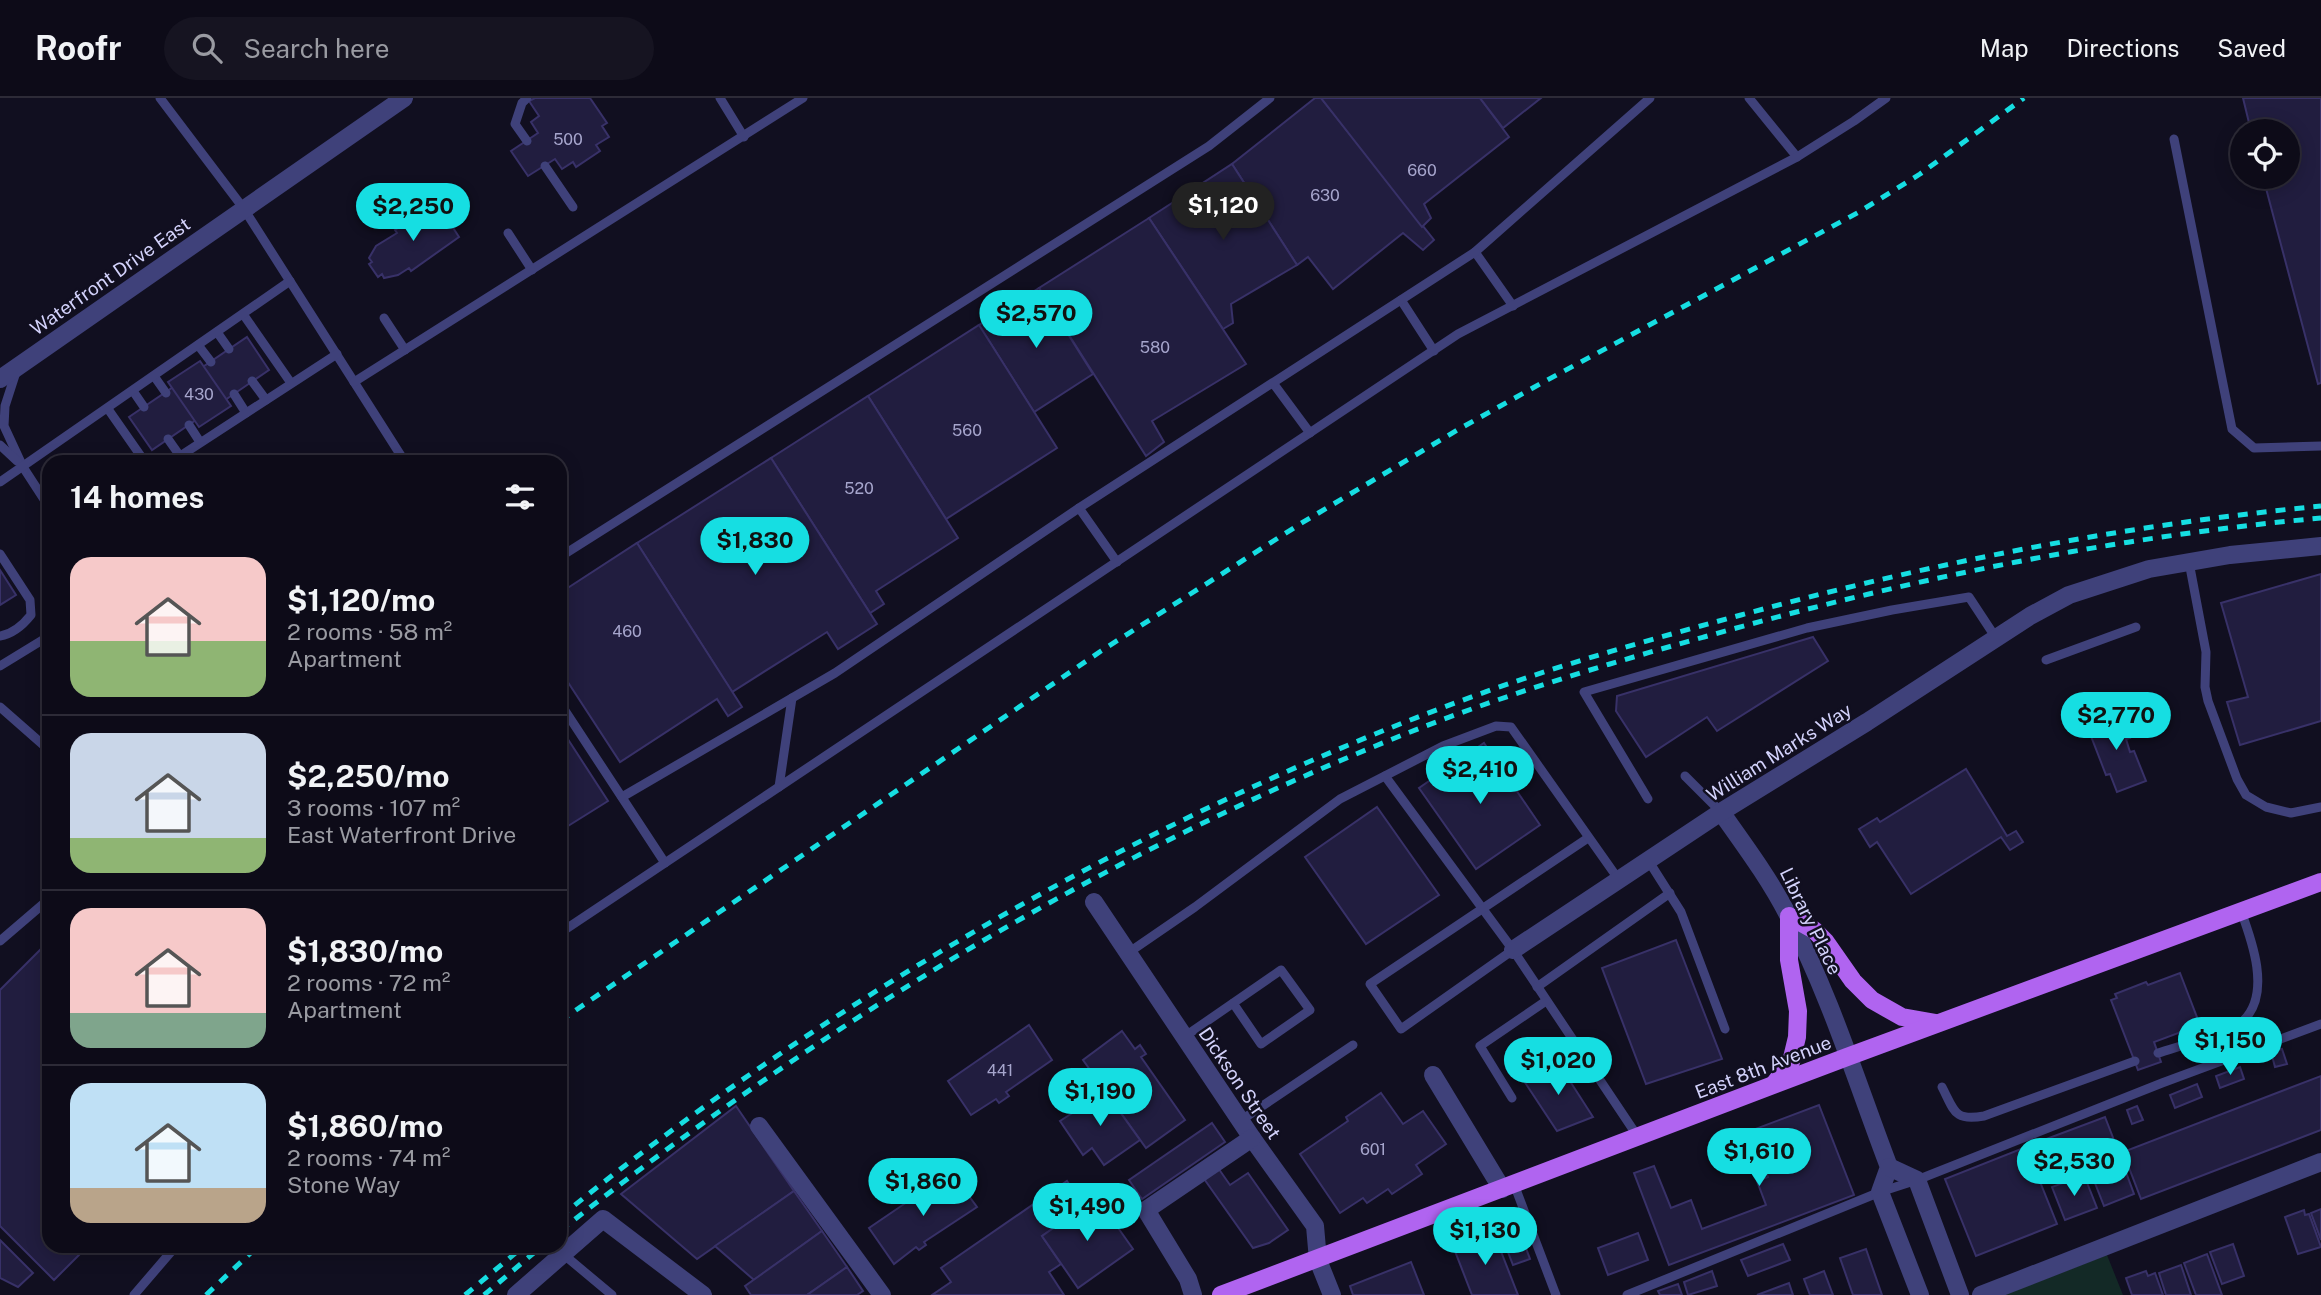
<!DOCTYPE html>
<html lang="en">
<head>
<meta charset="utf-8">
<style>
  :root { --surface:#0d0b18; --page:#161421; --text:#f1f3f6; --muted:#9a9ba2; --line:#2d2b37; --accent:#16dee2 }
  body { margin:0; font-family:"Public Sans",sans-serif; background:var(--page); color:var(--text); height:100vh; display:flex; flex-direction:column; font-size:26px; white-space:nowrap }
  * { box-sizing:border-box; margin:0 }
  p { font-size:23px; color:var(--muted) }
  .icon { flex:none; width:38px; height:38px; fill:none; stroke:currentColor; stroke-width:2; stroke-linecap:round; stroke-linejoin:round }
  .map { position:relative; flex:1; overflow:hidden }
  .drawer { position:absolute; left:42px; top:357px; width:525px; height:798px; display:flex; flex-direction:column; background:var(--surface); border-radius:21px; box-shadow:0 4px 18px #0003,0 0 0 2px var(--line) }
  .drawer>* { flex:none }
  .fabs { position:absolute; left:2230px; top:21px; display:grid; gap:14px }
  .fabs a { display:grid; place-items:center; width:70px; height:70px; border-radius:50%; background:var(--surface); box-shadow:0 4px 18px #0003,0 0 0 2px var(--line); font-size:35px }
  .price { position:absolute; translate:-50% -60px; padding:0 16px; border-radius:24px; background:var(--accent); color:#111; font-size:23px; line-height:46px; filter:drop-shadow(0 2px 4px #0008) }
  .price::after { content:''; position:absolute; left:50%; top:42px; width:21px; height:16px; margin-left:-10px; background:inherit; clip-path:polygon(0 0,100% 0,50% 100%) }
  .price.on { background:#222; color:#fff }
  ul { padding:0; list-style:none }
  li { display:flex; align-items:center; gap:21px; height:175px; padding:0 28px }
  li+li { border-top:2px solid var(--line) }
  li span { display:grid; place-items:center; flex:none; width:196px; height:140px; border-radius:21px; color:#555 }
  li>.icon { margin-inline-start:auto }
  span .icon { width:84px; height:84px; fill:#fffc; stroke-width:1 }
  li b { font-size:30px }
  h2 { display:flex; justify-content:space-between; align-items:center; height:84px; padding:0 28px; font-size:30px }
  header { display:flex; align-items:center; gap:42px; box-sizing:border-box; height:98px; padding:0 35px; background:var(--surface); border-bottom:2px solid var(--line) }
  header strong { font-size:33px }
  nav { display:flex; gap:38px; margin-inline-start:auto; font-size:24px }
  .search { width:490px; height:63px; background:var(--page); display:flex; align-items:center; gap:18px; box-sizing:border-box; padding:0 24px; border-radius:38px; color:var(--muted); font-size:26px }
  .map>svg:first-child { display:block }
  .green { fill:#132926 }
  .building { fill:#211d3f; stroke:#383168; stroke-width:2 }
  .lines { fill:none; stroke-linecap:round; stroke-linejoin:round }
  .service { stroke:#3f417a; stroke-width:9 }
  .minor { stroke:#3f417a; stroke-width:18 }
  .tertiary { stroke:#3f417a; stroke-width:18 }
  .primary { stroke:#b064f0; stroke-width:18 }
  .rail { stroke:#16dee2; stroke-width:5; stroke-dasharray:10 9; stroke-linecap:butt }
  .labels { text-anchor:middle; stroke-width:5; stroke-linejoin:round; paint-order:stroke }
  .number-label { font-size:16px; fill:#a6a5cc }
  .street-label { font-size:19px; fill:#d3d2fb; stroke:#110f20 }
</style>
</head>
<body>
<header>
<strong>Roofr</strong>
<div class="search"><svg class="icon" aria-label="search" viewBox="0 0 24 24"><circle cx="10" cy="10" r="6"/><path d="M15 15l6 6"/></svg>Search here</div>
<nav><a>Map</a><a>Directions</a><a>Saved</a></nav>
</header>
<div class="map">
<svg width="2321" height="1197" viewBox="0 0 2321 1197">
  <rect width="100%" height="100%" fill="#110f20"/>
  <!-- green -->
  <path class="green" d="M2107 1157 2123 1197H2004Z"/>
  <!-- building -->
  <g class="building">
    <path d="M535 0H590L607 25 602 28 609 39 596 47 600 53 576 69 573 64 562 71 555 61 528 78 511 53 538 35 531 24 539 18 529 3Z"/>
    <path d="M1315 0H1321L1434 142 1423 152 1403 135 1333 191 1308 159 1297 167 1232 66Z"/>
    <path d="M1321 0H1480L1509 39 1424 106 1431 120 1422 129Z"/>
    <path d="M1480 0H1541L1503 30Z"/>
    <path d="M2243 0H2321V285L2318 286 2263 79H2287V33H2251Z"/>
    <path d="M1232 66 1297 167 1231 206 1233 225 1223 231 1149 120Z"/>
    <path d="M437 105 459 139 411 173 409 170 398 177 384 180 382 176 378 179 369 166 372 164 369 160 376 148 397 135 395 132Z"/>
    <path d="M1149 120 1246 266 1152 323 1164 344 1146 358 1039 190Z"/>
    <path d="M1039 190 1093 276 1034 314 979 227Z"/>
    <path d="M979 227 1057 350 946 421 868 298Z"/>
    <path d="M247 239 269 272 152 352 129 319Z"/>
    <path d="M200 263 231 308 199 329 168 284Z"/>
    <path d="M868 298 958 440 876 493 884 506 870 515 771 360Z"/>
    <path d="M771 360 877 526 838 551 827 534 732 594 637 445Z"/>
    <path d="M637 445 742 609 728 618 717 601 620 664 560 572V495Z"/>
    <path d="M0 472 16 497 0 507Z"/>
    <path d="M2321 476V623L2240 647 2227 604 2248 599 2221 505Z"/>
    <path d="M1813 539 1828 563 1717 633 1707 619 1646 659 1616 613 1617 598Z"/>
    <path d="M2117 613 2120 622H2123L2130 640 2126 641 2130 654 2134 653 2146 683 2117 694 2110 676 2106 677 2089 633 2096 630 2093 621Z"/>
    <path d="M560 629 608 703 560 733Z"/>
    <path d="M1484 645 1540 727 1476 771 1419 690Z"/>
    <path d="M1966 671 2007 738 2016 733 2023 744 2010 752 2001 739 1911 796 1877 744 1870 749 1859 731 1877 720 1880 724Z"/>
    <path d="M1377 709 1439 797 1366 846 1305 759Z"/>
    <path d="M1676 842 1722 961 1646 986 1602 870Z"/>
    <path d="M49 843V1148H88L54 1182 0 1128V892Z"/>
    <path d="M2180 875 2200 927 2154 944 2161 964 2138 972 2111 902 2117 900 2115 896 2146 884 2148 887Z"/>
    <path d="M1029 927 1052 962 1006 994 1009 998 999 1005 996 1001 971 1017 948 983Z"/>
    <path d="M1122 933 1135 951 1140 947 1146 956 1141 959 1185 1022 1146 1050 1083 962Z"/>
    <path d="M2282 951 2287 966 2275 969 2271 954Z"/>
    <path d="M1557 963 1593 1019 1557 1033 1524 983Z"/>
    <path d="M2240 969 2244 981 2220 990 2216 978Z"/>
    <path d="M2321 978V1032L2141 1101 2123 1054Z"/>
    <path d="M2197 986 2202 999 2175 1010 2170 997Z"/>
    <path d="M1105 993 1140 1042 1104 1067 1092 1050 1083 1057 1060 1023 1077 1012 1073 1006 1082 999 1086 1005Z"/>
    <path d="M1381 995 1403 1026 1423 1013 1446 1046 1416 1067 1422 1076 1392 1096 1388 1091 1367 1105 1363 1100 1340 1115 1300 1056 1348 1023 1346 1019Z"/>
    <path d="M1819 1007 1854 1097 1669 1167 1634 1075 1654 1068 1671 1110 1691 1102 1702 1131 1766 1107 1757 1083 1768 1079 1750 1033Z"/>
    <path d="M736 1008 794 1093 697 1161 621 1096Z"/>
    <path d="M2137 1008 2143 1022 2132 1026 2127 1012Z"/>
    <path d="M2105 1019 2117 1050 2045 1078 2033 1046Z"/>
    <path d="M1212 1025 1225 1044 1142 1101 1129 1082Z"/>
    <path d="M2026 1049 2057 1126 1976 1158 1945 1081Z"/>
    <path d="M2120 1058 2134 1096 2104 1108 2091 1075 2102 1070 2101 1066Z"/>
    <path d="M1216 1067 1230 1087 1248 1075 1288 1132 1269 1145 1253 1150 1202 1078Z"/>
    <path d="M951 1074 977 1109 924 1144 926 1147 919 1152 916 1149 894 1166 869 1130Z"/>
    <path d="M2084 1077 2097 1110 2065 1122 2052 1089Z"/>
    <path d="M1067 1083 1085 1108 1042 1138 1061 1166 1049 1174 1064 1197H932L951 1184 941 1170Z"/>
    <path d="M794 1093 822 1133 754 1182 715 1148Z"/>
    <path d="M1097 1100 1133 1151 1078 1190 1042 1138Z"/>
    <path d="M2321 1111V1142L2311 1115Z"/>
    <path d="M2304 1112 2305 1117 2309 1116 2321 1149 2298 1156 2285 1119Z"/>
    <path d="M1516 1124 1530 1161 1513 1167 1499 1131Z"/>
    <path d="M822 1133 847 1169 807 1197H751L745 1188Z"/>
    <path d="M1493 1133 1518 1197H1472L1453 1148Z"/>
    <path d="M1638 1135 1648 1162 1608 1177 1598 1150Z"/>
    <path d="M0 1142 33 1175 18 1189 0 1180Z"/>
    <path d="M1783 1146 1790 1162 1748 1178 1741 1162Z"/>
    <path d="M2233 1146 2244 1178 2222 1186 2210 1154Z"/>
    <path d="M1866 1151 1882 1197H1853L1840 1160Z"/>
    <path d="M2207 1156 2222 1197H2196L2184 1165Z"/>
    <path d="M1411 1164 1424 1197H1353L1350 1188Z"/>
    <path d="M2181 1167 2191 1197H2166L2159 1175Z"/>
    <path d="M847 1169 863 1193 857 1197H807Z"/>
    <path d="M1712 1173 1717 1188 1688 1197 1684 1184Z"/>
    <path d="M1824 1173 1833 1197H1810L1804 1181Z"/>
    <path d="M2146 1173 2148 1178 2155 1175 2163 1197H2132L2126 1180Z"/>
    <path d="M1789 1185 1793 1197H1757Z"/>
    <path d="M1678 1186 1682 1197H1660L1658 1193Z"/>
  </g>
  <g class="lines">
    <!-- service -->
    <g class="service">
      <path d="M160 0 244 111 405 364"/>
      <path d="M527 0 522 5 515 26 527 43"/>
      <path d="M720 0 744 39"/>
      <path d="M1749 0 1797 59"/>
      <path d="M2174 41 2232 331 2254 350 2321 348"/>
      <path d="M545 68 573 109"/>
      <path d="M508 135 532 172"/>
      <path d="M1401 202 1434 253"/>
      <path d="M1513 208 1475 154 1650 0"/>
      <path d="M243 216 291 285"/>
      <path d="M384 220 405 252"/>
      <path d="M217 234 229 251"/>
      <path d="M198 247 211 264"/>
      <path d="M17 271 5 308 4 328 23 369 49 409"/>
      <path d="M154 278 166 295"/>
      <path d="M252 283 266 302"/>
      <path d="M354 284 803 0"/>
      <path d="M1273 285 1310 335"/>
      <path d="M133 293 144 309"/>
      <path d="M234 296 246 315"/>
      <path d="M108 311 145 364"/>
      <path d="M189 327 200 344"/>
      <path d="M168 341 180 358"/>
      <path d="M0 347 17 363"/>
      <path d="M171 364 337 256"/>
      <path d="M0 384 290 183"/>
      <path d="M1079 410 1117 464"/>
      <path d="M0 456 30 502 31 517C23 527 13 536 0 538"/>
      <path d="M560 459 1209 48 1270 0"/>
      <path d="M2189 464 2206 554 2205 589 2208 603 2237 681 2246 697 2266 709 2291 715 2321 709"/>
      <path d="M2046 562 2136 529"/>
      <path d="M0 568 49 538"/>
      <path d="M560 605 665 765"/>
      <path d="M0 609 49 652"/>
      <path d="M1385 678 1513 852 1638 1039"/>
      <path d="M1685 678 1721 714"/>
      <path d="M779 689 792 600"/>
      <path d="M622 699 835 575 1079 410 1475 154"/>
      <path d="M1648 701 1584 594 1807 530 1892 512 1969 499 1996 540"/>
      <path d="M1648 762 1681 814 1725 931"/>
      <path d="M560 835 1458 236 1797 59 1854 23 1886 0"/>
      <path d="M0 843 49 801"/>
      <path d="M1513 852 1401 931 1370 886 1588 740"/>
      <path d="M1128 855 1195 809 1340 701 1443 648 1496 628 1511 629 1619 782"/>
      <path d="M1537 889 1670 795"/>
      <path d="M1184 939 1281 872 1310 912 1261 946 1233 905"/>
      <path d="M2158 955C2177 949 2231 934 2244 922 2271 895 2252 843 2241 813"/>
      <path d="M1942 989C1955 1014 1954 1023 1984 1018L2135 963"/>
      <path d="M1512 1000 1480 948 1546 903"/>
      <path d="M1240 1023 1353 947"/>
      <path d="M1514 1086 1556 1197"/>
      <path d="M563 1156 612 1197"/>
      <path d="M134 1197 176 1148"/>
      <path d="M1627 1197 1880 1094 1917 1082 2162 985 2321 926"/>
    </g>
    <!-- minor -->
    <g class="minor">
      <path d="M1721 714C1745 748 1769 780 1788 817 1830 897 1857 985 1889 1069L1880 1094 1920 1197"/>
      <path d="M1094 804 1252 1040 1315 1128 1318 1162 1332 1197"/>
      <path d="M1513 852 1721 714 1867 624 2030 518 2069 497 2149 471 2230 457 2321 448"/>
      <path d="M1433 977 1502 1091"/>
      <path d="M759 1028 882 1197"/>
      <path d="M1889 1069 1917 1082 1960 1197"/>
      <path d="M516 1197 603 1121 703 1197"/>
      <path d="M1193 1197 1188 1181 1146 1112 1252 1040"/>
      <path d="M1981 1197 2321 1064"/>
    </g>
    <!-- tertiary -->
    <path class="tertiary" d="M0 281 404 0"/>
    <!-- primary -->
    <g class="primary">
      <path d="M1775 985 1791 964 1797 939 1798 913 1789 862V818L1814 832 1825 843 1853 883 1872 902 1902 919 1936 925"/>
      <path d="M1221 1197 1847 959 2321 784"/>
    </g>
    <!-- rail -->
    <g class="rail">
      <path d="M560 923 1101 553 1300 426 1459 331 1540 286 1859 114 1920 76 2024 0"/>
      <path d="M560 1119C821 907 1139 722 1455 605 1548 570 1645 543 1741 517 1932 465 2124 427 2321 408"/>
      <path d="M560 1133C808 937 1080 769 1373 649 1481 604 1592 570 1704 539 1906 482 2112 439 2321 420"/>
      <path d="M206 1197 258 1148"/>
      <path d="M465 1197 524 1148"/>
      <path d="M484 1197 542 1148"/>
    </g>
  </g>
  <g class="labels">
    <!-- number labels -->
    <g class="number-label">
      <text x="568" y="47">500</text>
      <text x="1422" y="78">660</text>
      <text x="1325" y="103">630</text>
      <text x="1155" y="255">580</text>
      <text x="199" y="302">430</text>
      <text x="967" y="338">560</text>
      <text x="859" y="396">520</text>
      <text x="627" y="539">460</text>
      <text x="1000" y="978">441</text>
      <text x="1373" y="1057">601</text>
    </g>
    <!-- street labels -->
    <g class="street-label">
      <text transform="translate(110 178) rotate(-35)" y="7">Waterfront Drive East</text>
      <text transform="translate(1779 654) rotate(-32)" y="7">William Marks Way</text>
      <text transform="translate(1811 823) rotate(64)" y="7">Library Place</text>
      <text transform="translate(1763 969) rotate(-21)" y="7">East 8th Avenue</text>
      <text transform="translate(1240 985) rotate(56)" y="7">Dickson Street</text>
    </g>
  </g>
</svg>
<div class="fabs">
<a><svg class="icon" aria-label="locate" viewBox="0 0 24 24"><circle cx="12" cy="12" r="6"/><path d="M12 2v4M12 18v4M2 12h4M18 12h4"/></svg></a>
</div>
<b class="price on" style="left:1223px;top:144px">$1,120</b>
<b class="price" style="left:413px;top:145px">$2,250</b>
<b class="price" style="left:1036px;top:252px">$2,570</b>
<b class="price" style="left:755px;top:479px">$1,830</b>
<b class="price" style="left:2116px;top:654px">$2,770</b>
<b class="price" style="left:1480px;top:708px">$2,410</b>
<b class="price" style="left:2230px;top:979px">$1,150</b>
<b class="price" style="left:1558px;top:999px">$1,020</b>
<b class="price" style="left:1100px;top:1030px">$1,190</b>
<b class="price" style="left:1759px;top:1090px">$1,610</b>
<b class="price" style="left:2074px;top:1100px">$2,530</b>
<b class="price" style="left:923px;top:1120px">$1,860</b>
<b class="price" style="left:1087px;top:1145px">$1,490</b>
<b class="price" style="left:1485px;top:1169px">$1,130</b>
<section class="drawer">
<h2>14 homes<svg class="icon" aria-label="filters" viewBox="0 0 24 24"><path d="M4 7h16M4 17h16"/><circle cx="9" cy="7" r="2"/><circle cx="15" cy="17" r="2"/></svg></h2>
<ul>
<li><span style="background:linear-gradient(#f6c9c9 60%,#8fb573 0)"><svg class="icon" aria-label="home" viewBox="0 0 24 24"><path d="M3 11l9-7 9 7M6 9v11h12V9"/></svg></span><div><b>$1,120/mo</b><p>2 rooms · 58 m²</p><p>Apartment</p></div></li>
<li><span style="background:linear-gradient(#c9d6e8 75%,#8fb573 0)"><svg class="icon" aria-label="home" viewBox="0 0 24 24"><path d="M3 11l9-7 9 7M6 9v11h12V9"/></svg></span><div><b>$2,250/mo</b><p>3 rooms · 107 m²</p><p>East Waterfront Drive</p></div></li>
<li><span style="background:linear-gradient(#f6c9c9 75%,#7fa58c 0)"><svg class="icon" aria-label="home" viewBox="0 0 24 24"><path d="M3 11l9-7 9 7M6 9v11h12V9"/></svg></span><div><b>$1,830/mo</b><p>2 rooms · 72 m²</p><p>Apartment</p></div></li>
<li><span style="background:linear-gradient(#bfe0f5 75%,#b9a48a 0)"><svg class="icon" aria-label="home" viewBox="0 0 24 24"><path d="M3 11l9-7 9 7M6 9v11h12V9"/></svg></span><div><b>$1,860/mo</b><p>2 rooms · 74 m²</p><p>Stone Way</p></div></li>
</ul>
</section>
</div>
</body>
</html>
